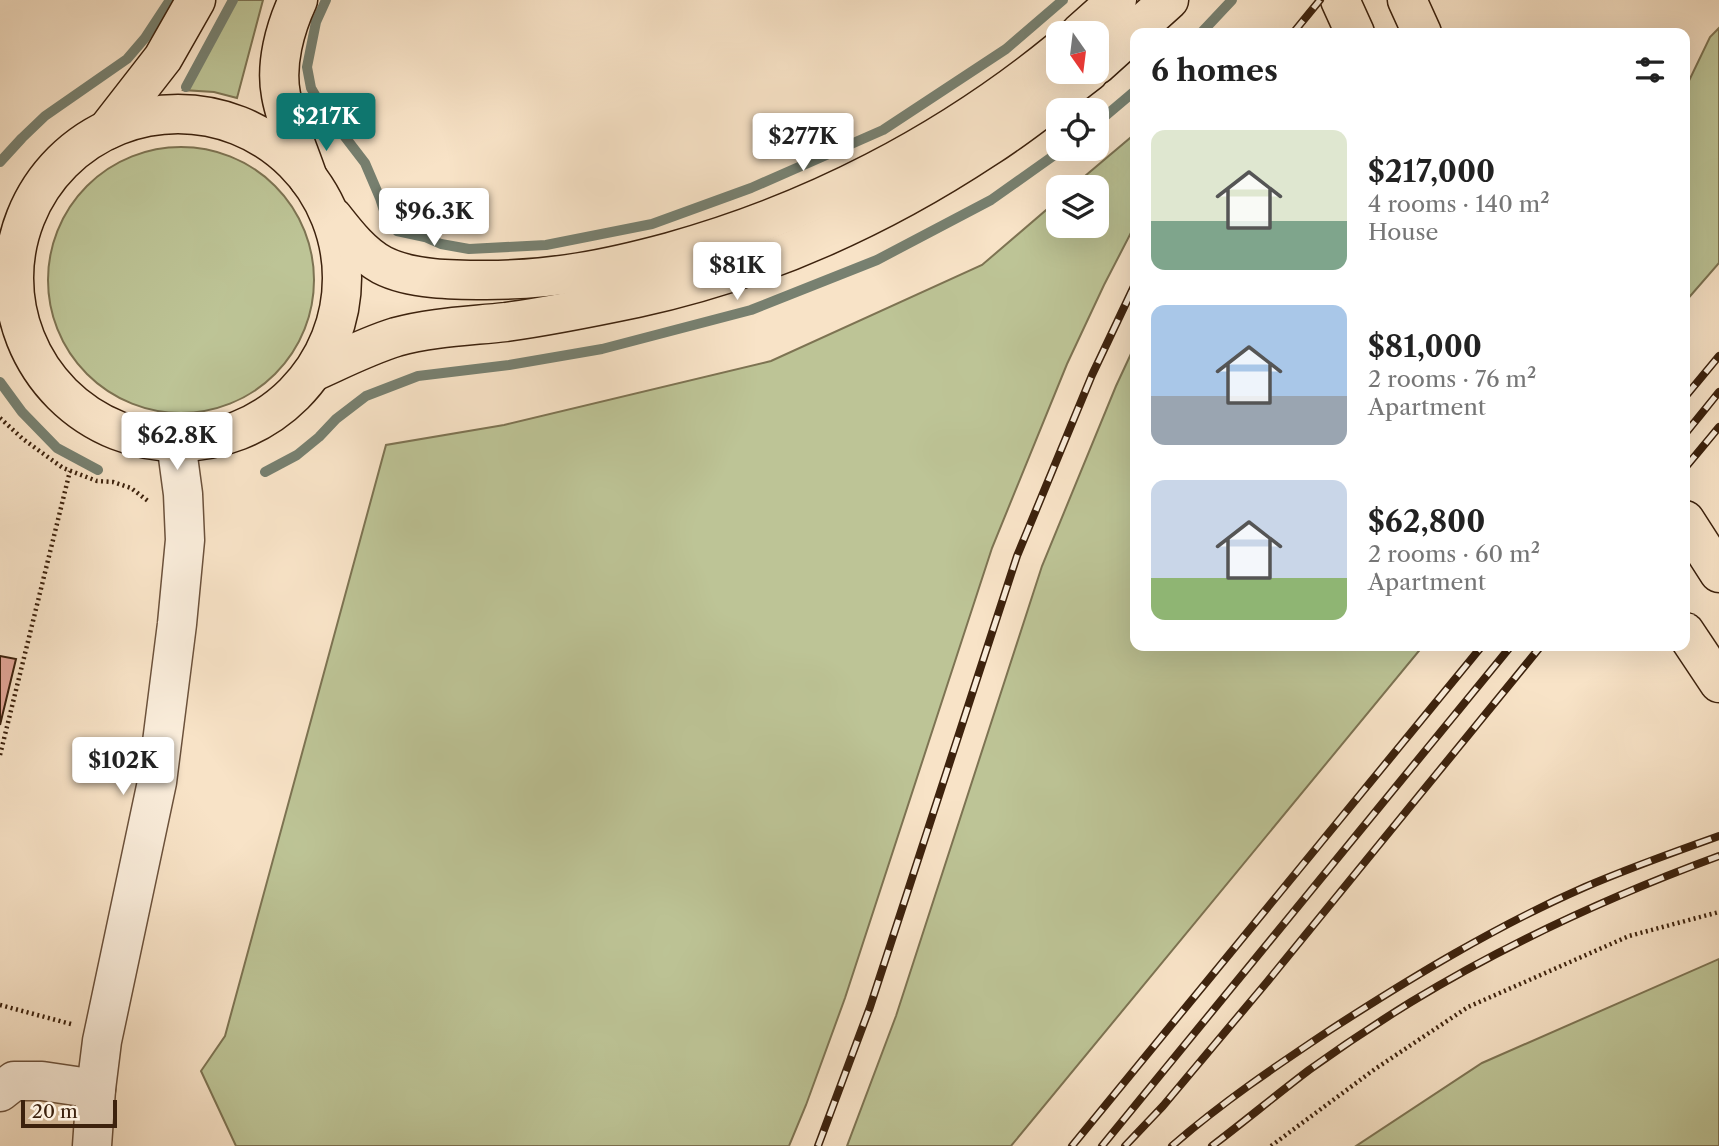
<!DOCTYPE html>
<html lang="en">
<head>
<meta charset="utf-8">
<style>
  :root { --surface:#fff; --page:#f2f2f2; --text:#222; --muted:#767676; --accent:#0f766e }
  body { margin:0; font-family:"Libre Caslon Text",serif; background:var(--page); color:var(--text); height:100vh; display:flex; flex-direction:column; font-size:26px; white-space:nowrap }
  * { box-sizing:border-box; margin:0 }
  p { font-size:23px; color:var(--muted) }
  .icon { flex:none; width:38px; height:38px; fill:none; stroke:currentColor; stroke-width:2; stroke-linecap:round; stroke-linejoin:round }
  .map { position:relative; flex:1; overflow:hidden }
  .side { position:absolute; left:1130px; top:28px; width:560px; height:623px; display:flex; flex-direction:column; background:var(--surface); border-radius:14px; box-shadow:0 7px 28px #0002 }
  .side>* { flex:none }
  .needle { width:46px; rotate:166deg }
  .fabs { position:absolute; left:1046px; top:21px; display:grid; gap:14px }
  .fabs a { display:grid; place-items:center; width:63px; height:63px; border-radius:14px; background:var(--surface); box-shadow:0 7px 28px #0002; font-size:35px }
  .scale { position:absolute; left:21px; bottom:18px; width:96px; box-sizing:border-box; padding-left:7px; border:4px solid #3d220d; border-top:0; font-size:19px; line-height:24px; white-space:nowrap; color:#3d220d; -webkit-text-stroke:5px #faeddb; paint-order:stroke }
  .price { position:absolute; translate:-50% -60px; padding:0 16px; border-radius:7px; background:#fff; color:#222; font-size:23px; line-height:46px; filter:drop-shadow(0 2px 4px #0008) }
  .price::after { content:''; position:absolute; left:50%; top:42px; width:21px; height:16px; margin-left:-10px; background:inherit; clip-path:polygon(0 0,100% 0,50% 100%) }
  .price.active { background:var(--accent); color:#fff }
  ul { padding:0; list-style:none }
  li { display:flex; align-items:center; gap:21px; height:175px; padding:0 21px }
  li span { display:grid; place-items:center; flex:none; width:196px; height:140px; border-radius:14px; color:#555 }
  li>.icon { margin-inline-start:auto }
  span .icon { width:84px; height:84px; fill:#fffc; stroke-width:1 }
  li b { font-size:30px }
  h2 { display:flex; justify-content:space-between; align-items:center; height:84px; padding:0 21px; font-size:30px }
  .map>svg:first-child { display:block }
  .green { fill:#bdc496; stroke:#7d7352; stroke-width:2 }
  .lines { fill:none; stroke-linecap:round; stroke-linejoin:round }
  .stream { stroke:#778070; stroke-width:10 }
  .building { fill:#e3a89a; stroke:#3d220d; stroke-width:2 }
  .minor-casing { stroke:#6c523c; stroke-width:41 }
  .major-casing { stroke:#3d220d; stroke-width:41 }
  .highway-casing { stroke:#3d220d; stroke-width:41 }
  .path { stroke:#3d220d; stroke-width:4.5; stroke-dasharray:2 3.5; stroke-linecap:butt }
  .minor { stroke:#faeddb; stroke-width:38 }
  .major { stroke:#f8e3c7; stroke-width:38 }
  .highway { stroke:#f8e3c7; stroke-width:38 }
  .rail-casing { stroke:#3d220d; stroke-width:8 }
  .rail { stroke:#faeddb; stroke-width:5; stroke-dasharray:16; stroke-linecap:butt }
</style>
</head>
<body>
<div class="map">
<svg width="1719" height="1146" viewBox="0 0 1719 1146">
  <rect width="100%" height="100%" fill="#f8e3c7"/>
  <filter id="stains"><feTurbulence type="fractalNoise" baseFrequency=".00286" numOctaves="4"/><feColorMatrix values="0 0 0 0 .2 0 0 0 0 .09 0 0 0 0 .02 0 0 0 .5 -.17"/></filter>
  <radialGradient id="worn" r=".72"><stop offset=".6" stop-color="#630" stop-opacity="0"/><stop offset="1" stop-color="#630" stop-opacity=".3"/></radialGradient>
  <!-- green -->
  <g class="green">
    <path d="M236 0H263L237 98 214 92 183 90Z"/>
    <path d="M1719 28V263L1685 302V89L1710 37Z"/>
    <path d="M1136 133V223L1104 285 1067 364 992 548 845 998 806 1105 789 1146H236L201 1071 225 1036 386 445 504 425 771 361 982 265 1059 199V226H1097V187H1072Z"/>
    <circle cx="181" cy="280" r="133"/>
    <path d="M1136 343V646H1423L1011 1146H847L896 1016 1042 566 1116 386Z"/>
    <path d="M1719 959V1146H1356L1482 1063Z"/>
  </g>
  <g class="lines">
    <!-- stream -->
    <g class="stream">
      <path d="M326 0 316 22 307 67 311 88 322 107 365 163 380 198 386 217 397 231 425 237 441 244 469 249 546 245 652 224 751 188 883 130 1006 49 1063 0"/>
      <path d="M1201 33 1232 0"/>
      <path d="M186 87 233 0"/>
      <path d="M1097 123 1136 90"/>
      <path d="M0 162 22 138 45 116 127 59 145 38 170 0"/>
      <path d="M0 382 22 412 57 448 98 470"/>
      <path d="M265 472 297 455 319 437 336 419 366 396 418 376 509 365 602 349 751 310 877 260 991 200 1063 149"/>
    </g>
  </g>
  <!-- building -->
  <path class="building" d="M0 656 16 659 0 725Z"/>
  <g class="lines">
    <!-- minor casing -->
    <g class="minor-casing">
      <g id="minor">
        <path d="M0 1092 14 1081H42L96 1089"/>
        <path d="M92 1146 96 1089 102 1041 157 782 177 624 185 540 183 494 176 442"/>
      </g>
    </g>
    <!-- major casing -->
    <g class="major-casing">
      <g id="major">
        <path d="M1080 33 1117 0"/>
        <path d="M1097 65 1169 0"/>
        <circle cx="178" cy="278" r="164"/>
        <path d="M333 217C347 235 362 254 382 265 411 280 455 280 486 280 552 280 607 269 670 252 811 213 945 144 1059 51"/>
        <path d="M313 372C340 360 367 346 396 337 432 327 470 326 506 322 550 316 594 307 637 298 761 271 880 218 986 148 1022 125 1055 98 1089 72"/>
      </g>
    </g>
    <!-- highway casing -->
    <g class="highway-casing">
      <g id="highway">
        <path d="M298 0C285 28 275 64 281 95 286 123 299 151 308 178"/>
        <path d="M1340 0 1355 33"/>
        <path d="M1407 0 1422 33"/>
        <path d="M107 130 163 58 196 0"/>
        <path d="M1685 520 1719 573"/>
        <path d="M1685 632 1719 683"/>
      </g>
    </g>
    <!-- path -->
    <g class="path">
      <path d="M0 418 23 439 63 468 97 481 113 482 131 488 148 501"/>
      <path d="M0 755 70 471"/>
      <path d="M0 1005 71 1024"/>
      <path d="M1271 1146 1375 1069 1468 1007 1629 936 1719 912"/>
    </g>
    <!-- minor -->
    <use href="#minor" class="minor"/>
    <!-- major -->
    <use href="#major" class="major"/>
    <!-- highway -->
    <use href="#highway" class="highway"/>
    <!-- rail casing -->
    <g class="rail-casing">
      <g id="rail">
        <path d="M1293 33 1320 0"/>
        <path d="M1685 397 1719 356"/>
        <path d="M1685 434 1719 392"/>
        <path d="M1685 468 1719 427"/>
        <path d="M818 1146 870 1007 1017 556 1092 375 1136 282"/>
        <path d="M1072 1146 1482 646"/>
        <path d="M1102 1146 1511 646"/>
        <path d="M1125 1146 1163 1106 1267 982 1541 646"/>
        <path d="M1172 1146C1221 1103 1276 1066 1330 1030 1412 977 1496 926 1585 887 1629 868 1674 852 1719 836"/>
        <path d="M1212 1146C1245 1121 1276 1095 1309 1070 1341 1047 1377 1023 1411 1002 1508 943 1613 895 1719 856"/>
      </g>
    </g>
    <!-- rail -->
    <use href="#rail" class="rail"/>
  </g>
  <rect width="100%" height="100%" filter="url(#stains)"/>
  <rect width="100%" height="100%" fill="url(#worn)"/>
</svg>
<div class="fabs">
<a><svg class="needle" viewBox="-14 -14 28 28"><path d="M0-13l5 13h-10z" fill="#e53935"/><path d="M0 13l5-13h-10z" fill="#767676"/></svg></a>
<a><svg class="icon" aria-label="locate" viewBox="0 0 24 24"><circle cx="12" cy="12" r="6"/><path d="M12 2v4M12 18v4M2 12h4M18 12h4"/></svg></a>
<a><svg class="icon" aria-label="layers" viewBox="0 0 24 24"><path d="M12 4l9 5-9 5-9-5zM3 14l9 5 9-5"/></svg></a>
</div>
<div class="scale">20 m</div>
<b class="price active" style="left:326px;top:153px">$217K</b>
<b class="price" style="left:803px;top:173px">$277K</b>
<b class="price" style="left:434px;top:248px">$96.3K</b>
<b class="price" style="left:737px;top:302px">$81K</b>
<b class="price" style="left:177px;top:472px">$62.8K</b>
<b class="price" style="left:123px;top:797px">$102K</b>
<section class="side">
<h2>6 homes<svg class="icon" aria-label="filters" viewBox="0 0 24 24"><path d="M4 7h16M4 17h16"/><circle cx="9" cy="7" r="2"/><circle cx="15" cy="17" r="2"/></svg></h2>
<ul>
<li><span style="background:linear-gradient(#dfe7d0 65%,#7fa58c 0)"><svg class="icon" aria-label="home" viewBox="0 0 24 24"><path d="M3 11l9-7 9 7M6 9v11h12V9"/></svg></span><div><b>$217,000</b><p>4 rooms · 140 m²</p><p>House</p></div></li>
<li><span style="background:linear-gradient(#a9c7e8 65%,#9aa5b1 0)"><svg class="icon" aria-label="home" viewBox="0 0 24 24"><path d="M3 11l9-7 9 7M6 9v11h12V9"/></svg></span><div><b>$81,000</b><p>2 rooms · 76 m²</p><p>Apartment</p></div></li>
<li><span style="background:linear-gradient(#c9d6e8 70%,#8fb573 0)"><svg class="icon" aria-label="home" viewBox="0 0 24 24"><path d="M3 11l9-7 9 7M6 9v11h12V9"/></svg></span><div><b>$62,800</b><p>2 rooms · 60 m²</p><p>Apartment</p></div></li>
</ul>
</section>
</div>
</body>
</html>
